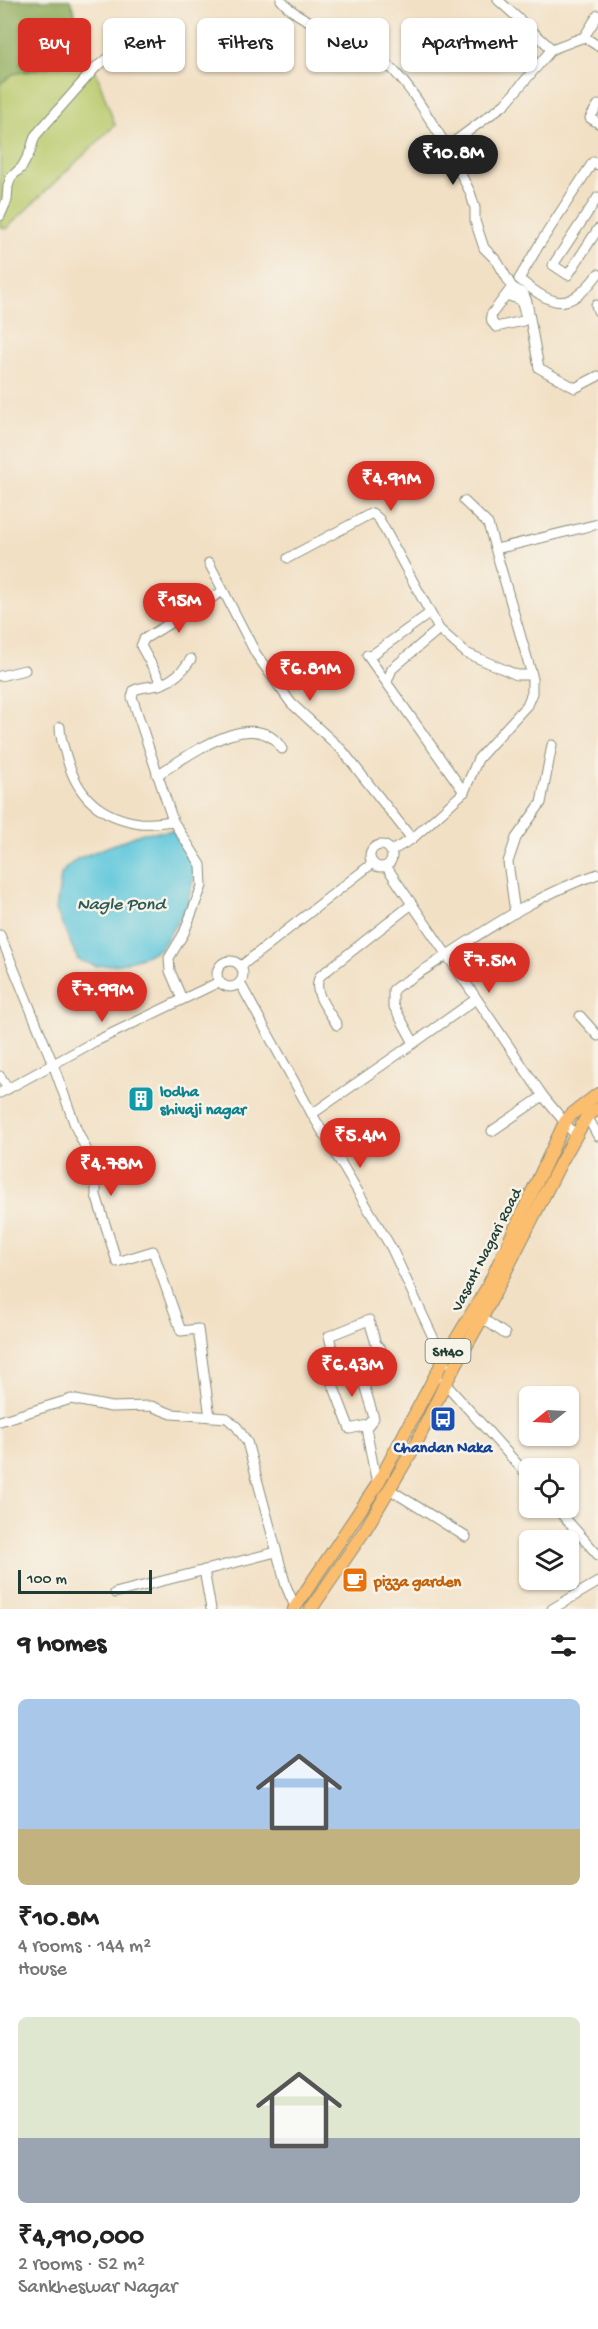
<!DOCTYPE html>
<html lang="en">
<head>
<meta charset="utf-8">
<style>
  :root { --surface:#fff; --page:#f6f6f6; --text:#222; --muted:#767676; --accent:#d93025 }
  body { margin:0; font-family:"Gochi Hand",sans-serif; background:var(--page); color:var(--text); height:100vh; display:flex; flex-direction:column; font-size:22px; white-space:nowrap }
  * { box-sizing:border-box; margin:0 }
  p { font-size:20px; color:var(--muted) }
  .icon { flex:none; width:33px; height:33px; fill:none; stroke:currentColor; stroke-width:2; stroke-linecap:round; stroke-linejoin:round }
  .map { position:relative; height:1609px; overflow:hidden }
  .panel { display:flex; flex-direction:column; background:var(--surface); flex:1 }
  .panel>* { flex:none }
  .banner { position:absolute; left:18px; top:18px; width:562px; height:54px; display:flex; gap:12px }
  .needle { width:39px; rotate:252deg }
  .controls { position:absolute; left:519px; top:1386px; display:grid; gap:12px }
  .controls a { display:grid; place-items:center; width:60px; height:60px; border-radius:9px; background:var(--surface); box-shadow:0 2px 4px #0004; font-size:30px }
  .scale { position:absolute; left:18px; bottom:15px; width:134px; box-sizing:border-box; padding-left:6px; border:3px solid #1f3d34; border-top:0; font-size:16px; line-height:21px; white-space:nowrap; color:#1f3d34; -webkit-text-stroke:4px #f7f3e8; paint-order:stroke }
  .price { position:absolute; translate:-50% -51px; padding:0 14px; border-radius:21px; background:var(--accent); color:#fff; font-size:20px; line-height:39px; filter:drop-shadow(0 2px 3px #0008) }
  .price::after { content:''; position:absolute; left:50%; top:36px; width:18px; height:14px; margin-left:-9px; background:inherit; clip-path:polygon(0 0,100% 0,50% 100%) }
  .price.selected { background:#222; color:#fff }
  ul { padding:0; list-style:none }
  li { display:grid; align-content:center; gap:12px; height:318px; padding:0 18px }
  li span { display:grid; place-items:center; height:186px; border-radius:9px; color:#555 }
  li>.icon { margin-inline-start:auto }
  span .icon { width:108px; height:108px; fill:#fffc; stroke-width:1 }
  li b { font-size:26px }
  h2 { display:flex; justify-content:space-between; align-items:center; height:72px; padding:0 18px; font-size:26px }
  .pill { padding:0 21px; border-radius:9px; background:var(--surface); box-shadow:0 2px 4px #0004; font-size:21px; line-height:54px }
  .pill.selected { background:var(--accent); color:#fff }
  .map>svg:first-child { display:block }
  .green { fill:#baca6d; stroke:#6c8450; stroke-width:1.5 }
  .forest { fill:#93ae60; stroke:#59764a; stroke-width:1.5 }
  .water { fill:#5fc7dc; stroke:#3f8288; stroke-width:1.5 }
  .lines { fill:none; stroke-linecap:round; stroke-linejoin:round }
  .minor-casing { stroke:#888e7c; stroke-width:11 }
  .major-casing { stroke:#888e7c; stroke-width:14 }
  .minor { stroke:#fff; stroke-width:9 }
  .major { stroke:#fbbd6e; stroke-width:12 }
  .labels { text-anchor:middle; stroke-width:5; stroke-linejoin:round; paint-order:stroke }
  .shield { fill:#f7f3e8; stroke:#60746a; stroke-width:1.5 }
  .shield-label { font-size:15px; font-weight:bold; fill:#1f3d34 }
  .culture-label { font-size:16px; font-weight:bold; fill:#0d838f; stroke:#f7f3e8; text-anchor:start }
  .street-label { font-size:16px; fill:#1f3d34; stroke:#f7f3e8 }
  .transit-label { font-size:16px; font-weight:bold; fill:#164399; stroke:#f7f3e8 }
  .food-label { font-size:16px; font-weight:bold; fill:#c56008; stroke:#f7f3e8; text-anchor:start }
  .water-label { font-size:18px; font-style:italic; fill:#2c5956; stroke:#f7f3e8 }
</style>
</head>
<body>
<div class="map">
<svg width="598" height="1609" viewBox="0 0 598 1609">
  <rect width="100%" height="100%" fill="#f7f3e8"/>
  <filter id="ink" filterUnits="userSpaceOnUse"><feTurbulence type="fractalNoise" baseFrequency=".0167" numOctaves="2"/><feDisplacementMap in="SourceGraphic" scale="12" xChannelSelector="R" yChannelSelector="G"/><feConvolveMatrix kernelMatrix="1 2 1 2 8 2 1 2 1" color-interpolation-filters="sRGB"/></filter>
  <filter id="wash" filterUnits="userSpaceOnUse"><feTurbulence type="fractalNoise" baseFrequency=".008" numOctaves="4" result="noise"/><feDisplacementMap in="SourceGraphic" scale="24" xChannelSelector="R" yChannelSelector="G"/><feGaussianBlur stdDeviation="1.35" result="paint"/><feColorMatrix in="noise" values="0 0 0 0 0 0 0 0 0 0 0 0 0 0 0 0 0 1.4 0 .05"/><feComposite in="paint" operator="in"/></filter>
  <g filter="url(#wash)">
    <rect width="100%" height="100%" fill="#f2e0c5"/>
    <!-- green -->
    <path class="green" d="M91 58 115 125 6 229 0 227V84L13 74Z"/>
    <!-- forest -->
    <path class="forest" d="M0 0H70L91 58 13 74 0 84Z"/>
    <!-- water -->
    <path class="water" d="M173 831 187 850 196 869 186 908 161 948 147 955 120 964 96 966 78 960 56 910 61 875 65 869 77 859 143 833Z"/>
  </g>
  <g filter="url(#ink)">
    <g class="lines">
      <!-- minor casing -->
      <g class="minor-casing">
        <g id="minor">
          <path d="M281 0C305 29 349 31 377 55 407 79 427 115 447 147L505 104 552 49 584 37 598 15"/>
          <path d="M498 0 552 49"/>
          <path d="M584 37 598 46"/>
          <path d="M598 105 590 118 598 123"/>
          <path d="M447 147 470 192 475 208V221L484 248 497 261 512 287 524 294 527 302 539 368 575 388 598 376"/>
          <path d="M598 165 593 162 539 245 519 279C554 307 568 313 598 274"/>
          <path d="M598 197 553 265 568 275 598 229"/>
          <path d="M0 216 7 200 8 186 11 177 22 167 30 152 35 136 96 67 113 55"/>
          <path d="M506 295 521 300 526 318 523 321 496 327 492 322 491 315 512 287"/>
          <path d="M596 305 598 311"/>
          <path d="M496 549 598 524"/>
          <path d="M288 558 372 513 379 519 439 629 466 653 517 675H532"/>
          <path d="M209 563 256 654 291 703 342 750 412 839"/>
          <path d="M367 655 464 792"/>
          <path d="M369 657 430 613"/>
          <path d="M0 676 25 670"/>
          <path d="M387 682 392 669 439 629"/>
          <path d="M162 684 141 646 144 639 223 591"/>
          <path d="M60 727C60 738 64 748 67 759 78 797 100 817 140 823 150 824 163 822 173 821L201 865 202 886 184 933 169 958 170 971 182 999"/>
          <path d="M157 775C187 757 255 704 282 749"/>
          <path d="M173 821 132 697 134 690C143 686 153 687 162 684 175 679 184 670 191 659"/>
          <circle cx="381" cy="856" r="11"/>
          <path d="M391 851 412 839 464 792 478 759 527 705 532 693V675L488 524 464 501"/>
          <path d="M386 866 543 1096 576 1136"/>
          <path d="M515 913 508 862 516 838 541 803 552 745"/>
          <path d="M0 935 53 1064 76 1128 87 1151 96 1176V1195L117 1262 153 1251 181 1331 198 1329 210 1417"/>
          <circle cx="230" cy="974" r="13"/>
          <path d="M241 966 373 863"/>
          <path d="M240 983 312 1114 392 1249 445 1363"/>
          <path d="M580 1016 598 1036"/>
          <path d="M337 1025C329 1011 311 992 320 976L412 904"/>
          <path d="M414 1043 476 999"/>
          <path d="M0 1076 8 1089"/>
          <path d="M0 1093 92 1043 219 982"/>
          <path d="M312 1114 414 1043 393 1005V990L398 986C463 947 525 898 598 874"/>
          <path d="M587 1116 598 1136"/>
          <path d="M492 1131 543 1096"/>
          <path d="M482 1318 505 1334"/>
          <path d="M369 1320 376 1344 381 1349 357 1361H335L329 1336Z"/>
          <path d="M357 1361 374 1418 366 1428 377 1485"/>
          <path d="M346 1368 339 1371 330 1367 328 1372 350 1429 367 1425"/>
          <path d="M443 1381 530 1478"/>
          <path d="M0 1421 71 1399 111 1407 151 1406 172 1414 227 1418 237 1427 247 1442 286 1586 296 1609"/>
          <path d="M389 1489 466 1537"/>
          <path d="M556 1508 598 1555"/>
          <path d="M204 1570 211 1609"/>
          <path d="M115 1593 276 1552"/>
          <path d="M552 1609 598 1582"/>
        </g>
      </g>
      <!-- major casing -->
      <g class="major-casing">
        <g id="major">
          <path d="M294 1609 377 1485 443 1361 488 1286 565 1122 572 1114 598 1094"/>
          <path d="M311 1609 365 1530 415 1446 445 1384 482 1318 560 1164 587 1116 598 1109"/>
        </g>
      </g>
      <!-- minor -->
      <use href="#minor" class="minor"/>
      <!-- major -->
      <use href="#major" class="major"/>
    </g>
  </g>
  <!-- icons -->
  <defs>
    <g id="building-square" transform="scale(1.35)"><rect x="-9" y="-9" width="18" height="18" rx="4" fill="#0f9aa8" stroke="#f7f3e8"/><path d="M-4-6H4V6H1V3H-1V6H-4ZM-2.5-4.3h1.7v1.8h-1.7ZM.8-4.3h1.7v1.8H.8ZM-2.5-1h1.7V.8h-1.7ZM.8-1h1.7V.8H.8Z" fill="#fff"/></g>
    <g id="bus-square" transform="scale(1.35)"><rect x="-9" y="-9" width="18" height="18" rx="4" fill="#1a4fb4" stroke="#f7f3e8"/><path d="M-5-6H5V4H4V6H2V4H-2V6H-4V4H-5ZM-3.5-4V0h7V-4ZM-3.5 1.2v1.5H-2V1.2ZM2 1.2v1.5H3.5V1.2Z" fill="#fff"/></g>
    <g id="cafe-square" transform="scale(1.35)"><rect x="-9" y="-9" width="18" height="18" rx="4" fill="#e8710a" stroke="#f7f3e8"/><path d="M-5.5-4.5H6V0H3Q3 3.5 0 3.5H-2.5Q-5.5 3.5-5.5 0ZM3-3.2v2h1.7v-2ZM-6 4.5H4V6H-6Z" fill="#fff"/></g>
  </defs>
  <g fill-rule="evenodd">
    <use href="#building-square" x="141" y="1099"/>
    <use href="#bus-square" x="443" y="1419"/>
    <use href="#cafe-square" x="355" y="1580"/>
  </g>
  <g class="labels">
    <!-- shield labels -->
    <rect class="shield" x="425.5" y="1339" width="45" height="24" rx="4.5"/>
    <g class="shield-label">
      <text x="448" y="1356">SH40</text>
    </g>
    <!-- culture labels -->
    <g class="culture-label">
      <text x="160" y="1096">lodha<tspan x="160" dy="18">shivaji nagar</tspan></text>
    </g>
    <!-- street labels -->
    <g class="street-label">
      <text transform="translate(485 1249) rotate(-63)" y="6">Vasant Nagari Road</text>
    </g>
    <!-- transit labels -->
    <g class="transit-label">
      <text x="443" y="1452">Chandan Naka</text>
    </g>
    <!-- food labels -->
    <g class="food-label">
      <text x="374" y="1586">pizza garden</text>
    </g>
    <!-- water labels -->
    <g class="water-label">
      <text x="121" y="909">Nagle Pond</text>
    </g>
  </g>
</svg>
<div class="controls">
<a><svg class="needle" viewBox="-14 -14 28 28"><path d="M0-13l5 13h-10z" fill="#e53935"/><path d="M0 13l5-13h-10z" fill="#767676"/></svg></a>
<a><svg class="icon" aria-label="locate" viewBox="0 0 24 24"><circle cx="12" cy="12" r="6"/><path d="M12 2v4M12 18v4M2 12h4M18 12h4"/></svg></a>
<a><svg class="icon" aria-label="layers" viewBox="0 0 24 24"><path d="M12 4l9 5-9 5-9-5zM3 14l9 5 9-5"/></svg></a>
</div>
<div class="scale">100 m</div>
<b class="price selected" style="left:453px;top:186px">₹10.8M</b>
<b class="price" style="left:391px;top:512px">₹4.91M</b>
<b class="price" style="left:179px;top:634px">₹15M</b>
<b class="price" style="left:310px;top:702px">₹6.81M</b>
<b class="price" style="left:489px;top:994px">₹7.5M</b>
<b class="price" style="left:102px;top:1023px">₹7.99M</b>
<b class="price" style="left:360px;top:1169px">₹5.4M</b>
<b class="price" style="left:111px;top:1197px">₹4.78M</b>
<b class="price" style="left:352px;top:1398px">₹6.43M</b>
<div class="banner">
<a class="pill selected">Buy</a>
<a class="pill">Rent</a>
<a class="pill">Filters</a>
<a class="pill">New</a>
<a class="pill">Apartment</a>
</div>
</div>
<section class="panel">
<h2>9 homes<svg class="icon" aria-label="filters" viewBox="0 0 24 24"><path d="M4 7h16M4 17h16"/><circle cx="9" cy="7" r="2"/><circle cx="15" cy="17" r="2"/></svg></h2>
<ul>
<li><span style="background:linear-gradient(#a9c7e8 70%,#c2b280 0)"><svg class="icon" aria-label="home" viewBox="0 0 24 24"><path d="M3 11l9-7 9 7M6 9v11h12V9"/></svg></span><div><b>₹10.8M</b><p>4 rooms · 144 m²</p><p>House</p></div></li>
<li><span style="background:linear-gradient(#dfe7d0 65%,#9aa5b1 0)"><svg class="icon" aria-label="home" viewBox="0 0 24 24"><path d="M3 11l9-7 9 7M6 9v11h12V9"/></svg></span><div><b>₹4,910,000</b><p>2 rooms · 52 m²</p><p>Sankheswar Nagar</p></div></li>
</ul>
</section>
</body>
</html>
